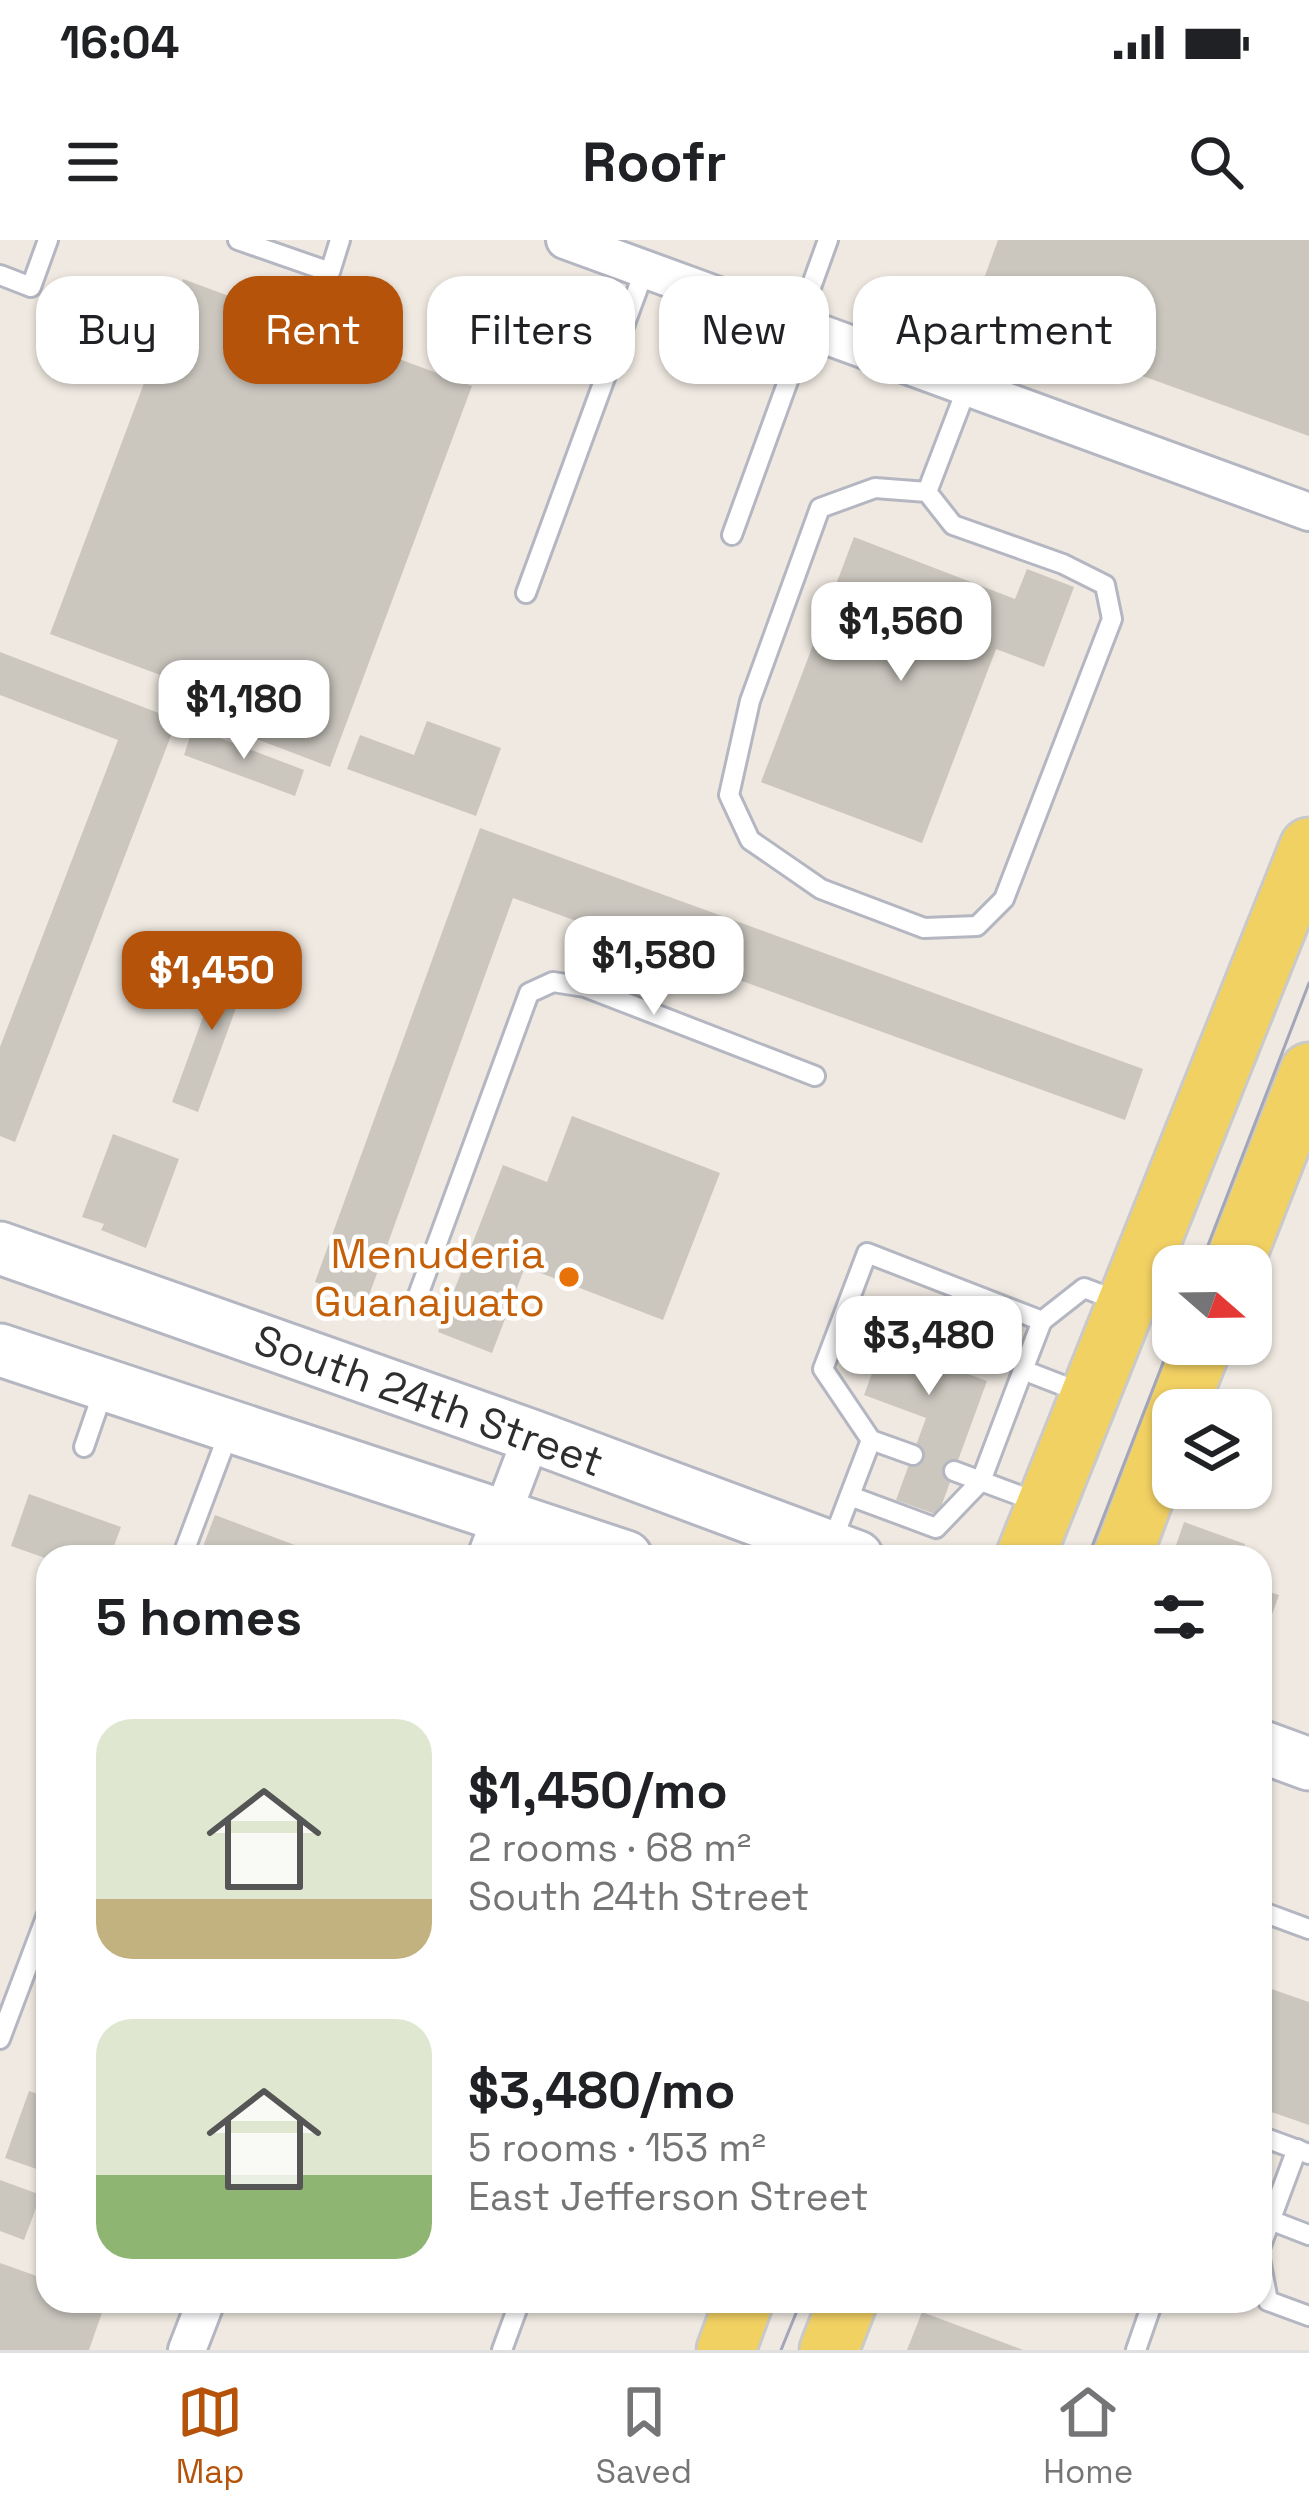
<!DOCTYPE html>
<html lang="en">
<head>
<meta charset="utf-8">
<style>
  :root { --surface:#fff; --page:#f6f6f6; --text:#202124; --muted:#757577; --line:#e0e0e0; --accent:#b45309 }
  body { margin:0; font-family:"Space Grotesk",sans-serif; background:var(--page); color:var(--text); height:100vh; display:flex; flex-direction:column; font-size:45px; white-space:nowrap }
  * { box-sizing:border-box; margin:0 }
  p { font-size:39px; color:var(--muted) }
  .icon { flex:none; width:66px; height:66px; fill:none; stroke:currentColor; stroke-width:2; stroke-linecap:round; stroke-linejoin:round }
  .map { position:relative; flex:1; overflow:hidden }
  .side { position:absolute; left:36px; top:1305px; width:1236px; height:768px; display:flex; flex-direction:column; background:var(--surface); border-radius:36px; box-shadow:0 3px 9px #0004 }
  .side>* { flex:none }
  .banner { position:absolute; left:36px; top:36px; width:1239px; height:108px; display:flex; gap:24px }
  .needle { width:78px; rotate:110deg }
  .tools { position:absolute; left:1152px; top:1005px; display:grid; gap:24px }
  .tools a { display:grid; place-items:center; width:120px; height:120px; border-radius:24px; background:var(--surface); box-shadow:0 3px 9px #0004; font-size:60px }
  .price { position:absolute; translate:-50% -102px; padding:0 27px; border-radius:24px; background:#fff; color:#222; font-size:39px; line-height:78px; filter:drop-shadow(0 3px 6px #0008) }
  .price::after { content:''; position:absolute; left:50%; top:72px; width:36px; height:27px; margin-left:-18px; background:inherit; clip-path:polygon(0 0,100% 0,50% 100%) }
  .price.selected { background:var(--accent); color:#fff }
  ul { padding:0; list-style:none }
  li { display:flex; align-items:center; gap:36px; height:300px; padding:0 60px }
  li span { display:grid; place-items:center; flex:none; width:336px; height:240px; border-radius:36px; color:#555 }
  li>.icon { margin-inline-start:auto }
  span .icon { width:144px; height:144px; fill:#fffc; stroke-width:1 }
  li b { font-size:51px }
  h2 { display:flex; justify-content:space-between; align-items:center; height:144px; padding:0 60px; font-size:51px }
  .chip { padding:0 42px; border-radius:36px; background:var(--surface); box-shadow:0 3px 9px #0004; font-size:42px; line-height:108px }
  .chip.selected { background:var(--accent); color:#fff }
  .status { display:flex; justify-content:space-between; align-items:center; height:84px; padding:0 60px; background:var(--surface); direction:ltr }
  .status svg { height:33px; fill:currentColor }
  header { display:flex; justify-content:space-between; align-items:center; height:156px; padding:0 60px; background:var(--surface); font-size:54px; font-weight:700 }
  .menu { display:flex; justify-content:space-around; align-items:center; height:168px; border-top:3px solid var(--line); background:var(--surface); font-size:33px; color:var(--muted) }
  .menu a { display:grid; justify-items:center; gap:6px }
  .menu .selected { color:var(--accent) }
  .map>svg:first-child { display:block }
  .building { fill:#cbc7bf }
  .lines { fill:none; stroke-linecap:round; stroke-linejoin:round }
  .lane-casing { stroke:#b4b7c1; stroke-width:24 }
  .street-casing { stroke:#b4b7c1; stroke-width:42 }
  .secondary-casing { stroke:#b4b7c1; stroke-width:57 }
  .primary-casing { stroke:#c9c9c9; stroke-width:63 }
  .lane { stroke:#fff; stroke-width:18 }
  .street { stroke:#fff; stroke-width:36 }
  .secondary { stroke:#fff; stroke-width:51 }
  .primary { stroke:#f2d163; stroke-width:57 }
  .tram { stroke:#a3a6b8; stroke-width:3 }
  .food-dot { fill:#e8710a; stroke:#fff; stroke-width:4.5 }
  .labels { text-anchor:middle; stroke-width:9; stroke-linejoin:round; paint-order:stroke }
  .food-label { font-size:42px; fill:#c56008; stroke:#fff; text-anchor:end }
  .street-label { font-size:42px; fill:#2e2e2e; stroke:#fff }
</style>
</head>
<body>
<div class="status"><b>16:04</b><svg viewBox="0 0 49 12"><path d="M0 12V9h3v3zM5 12V6h3v6zM10 12V3h3v9zM15 12V0h3v12zM26 1h20v11H26zM47 4h2v5h-2z"/></svg></div>
<header><svg class="icon" aria-label="menu" viewBox="0 0 24 24"><path d="M4 6h16M4 12h16M4 18h16"/></svg>Roofr<svg class="icon" aria-label="search" viewBox="0 0 24 24"><circle cx="10" cy="10" r="6"/><path d="M15 15l6 6"/></svg></header>
<div class="map">
<svg width="1309" height="2110" viewBox="0 0 1309 2110">
  <rect width="100%" height="100%" fill="#efe9e1"/>
  <!-- building -->
  <g class="building">
    <path d="M998 0H1309V196L971 74Z"/>
    <path d="M183 39 472 146 330 527 188 473 198 449 50 394Z"/>
    <path d="M854 297 1015 359 1027 329 1074 347 1044 427 996 409 922 603 761 542Z"/>
    <path d="M0 412 177 480 15 902 0 896V807L118 500 0 455Z"/>
    <path d="M427 481 501 508 476 576 347 529 360 495 414 515Z"/>
    <path d="M193 488 304 530 295 556 184 515Z"/>
    <path d="M480 588 1143 829 1125 880 513 658 367 1061 315 1042Z"/>
    <path d="M226 714 252 724 198 872 172 862Z"/>
    <path d="M572 876 720 933 663 1080 525 1027 492 1113 438 1092 503 925 547 942Z"/>
    <path d="M113 894 179 919 146 1008 101 990 104 984 82 977Z"/>
    <path d="M897 1066 978 1096 965 1133 987 1141 938 1275 896 1260 926 1178 864 1155Z"/>
    <path d="M1209 1149 1263 1168 1252 1200 1251 1170H1201Z"/>
    <path d="M29 1254 121 1287 110 1317 48 1319 11 1306Z"/>
    <path d="M215 1275 327 1317H199Z"/>
    <path d="M1184 1282 1245 1304 1240 1317H1172Z"/>
    <path d="M1260 1349 1279 1355 1261 1405H1260Z"/>
    <path d="M1260 1745 1309 1762V1885L1260 1868Z"/>
    <path d="M29 1851 48 1857V1933L5 1918Z"/>
    <path d="M0 1940 41 1955 24 2000 0 1991Z"/>
    <path d="M0 2023 48 2040V2061H106L89 2110H0Z"/>
    <path d="M922 2072 1023 2110H907Z"/>
  </g>
  <g class="lines">
    <!-- lane casing -->
    <g class="lane-casing">
      <g id="lane">
        <path d="M238 0 330 32 340 0"/>
        <path d="M0 35 31 47 48 0"/>
        <path d="M798 83 828 0"/>
        <path d="M927 252 875 248 820 268 750 461 729 555 750 600 821 649 924 688 977 686 1004 659 1112 379 1105 345 1063 324 953 285 927 252 968 145"/>
        <path d="M732 295 808 86"/>
        <path d="M526 353 645 29"/>
        <path d="M417 1058 529 753 553 742 585 747 815 836"/>
        <path d="M1042 1081 1023 1130 1085 1154"/>
        <path d="M84 1207 104 1149"/>
        <path d="M913 1215 871 1200 823 1129 867 1013 1042 1081 1084 1048 1121 1062"/>
        <path d="M954 1231 1040 1263"/>
        <path d="M850 1256 936 1288 981 1241 1023 1130"/>
        <path d="M832 1302 871 1200"/>
        <path d="M182 1317 229 1192"/>
        <path d="M1260 1671 1309 1689"/>
        <path d="M0 1799 48 1672"/>
        <path d="M1260 1896 1309 1914"/>
        <path d="M1270 1980 1309 1995"/>
        <path d="M1260 2008 1297 1909"/>
        <path d="M1260 2019 1268 2061 1309 2076"/>
        <path d="M502 2110 520 2061"/>
        <path d="M1136 2110 1153 2061"/>
      </g>
    </g>
    <!-- street casing -->
    <g class="street-casing">
      <g id="street">
        <path d="M565 0 1309 272"/>
        <path d="M486 1317 532 1196"/>
        <path d="M187 2110 206 2061"/>
      </g>
    </g>
    <!-- secondary casing -->
    <g class="secondary-casing">
      <g id="secondary">
        <path d="M0 1008 532 1196 857 1317"/>
        <path d="M0 1110 626 1317"/>
        <path d="M1260 1506 1309 1524"/>
      </g>
    </g>
    <!-- primary casing -->
    <g class="primary-casing">
      <g id="primary">
        <path d="M1233 1026 1309 832"/>
        <path d="M1177 1170 1203 1104"/>
        <path d="M1025 1317 1309 607"/>
        <path d="M1122 1317 1173 1180"/>
        <path d="M726 2110 744 2061"/>
        <path d="M829 2110 848 2061"/>
      </g>
    </g>
    <!-- lane -->
    <use href="#lane" class="lane"/>
    <!-- street -->
    <use href="#street" class="street"/>
    <!-- secondary -->
    <use href="#secondary" class="secondary"/>
    <!-- primary -->
    <use href="#primary" class="primary"/>
    <!-- tram -->
    <g class="tram">
      <path d="M1200 1026 1309 743"/>
      <path d="M1088 1317 1173 1097"/>
      <path d="M781 2110 801 2061"/>
    </g>
  </g>
  <!-- markers -->
  <circle class="food-dot" cx="569" cy="1037" r="12"/>
  <g class="labels">
    <!-- food labels -->
    <g class="food-label">
      <text x="545" y="1028">Menuderia<tspan x="545" dy="48">Guanajuato</tspan></text>
    </g>
    <!-- street labels -->
    <g class="street-label">
      <text transform="translate(429 1160) rotate(20)" y="15">South 24th Street</text>
    </g>
  </g>
</svg>
<div class="tools">
<a><svg class="needle" viewBox="-14 -14 28 28"><path d="M0-13l5 13h-10z" fill="#e53935"/><path d="M0 13l5-13h-10z" fill="#757577"/></svg></a>
<a><svg class="icon" aria-label="layers" viewBox="0 0 24 24"><path d="M12 4l9 5-9 5-9-5zM3 14l9 5 9-5"/></svg></a>
</div>
<b class="price" style="left:901px;top:444px">$1,560</b>
<b class="price" style="left:244px;top:522px">$1,180</b>
<b class="price" style="left:654px;top:778px">$1,580</b>
<b class="price selected" style="left:212px;top:793px">$1,450</b>
<b class="price" style="left:929px;top:1158px">$3,480</b>
<div class="banner">
<a class="chip">Buy</a>
<a class="chip selected">Rent</a>
<a class="chip">Filters</a>
<a class="chip">New</a>
<a class="chip">Apartment</a>
</div>
<section class="side">
<h2>5 homes<svg class="icon" aria-label="filters" viewBox="0 0 24 24"><path d="M4 7h16M4 17h16"/><circle cx="9" cy="7" r="2"/><circle cx="15" cy="17" r="2"/></svg></h2>
<ul>
<li><span style="background:linear-gradient(#dfe7d0 75%,#c2b280 0)"><svg class="icon" aria-label="home" viewBox="0 0 24 24"><path d="M3 11l9-7 9 7M6 9v11h12V9"/></svg></span><div><b>$1,450/mo</b><p>2 rooms · 68 m²</p><p>South 24th Street</p></div></li>
<li><span style="background:linear-gradient(#dfe7d0 65%,#8fb573 0)"><svg class="icon" aria-label="home" viewBox="0 0 24 24"><path d="M3 11l9-7 9 7M6 9v11h12V9"/></svg></span><div><b>$3,480/mo</b><p>5 rooms · 153 m²</p><p>East Jefferson Street</p></div></li>
</ul>
</section>
</div>
<nav class="menu">
<a class="selected"><svg class="icon" aria-label="map" viewBox="0 0 24 24"><path d="M3 6l6-2 6 2 6-2v14l-6 2-6-2-6 2zM9 4v14M15 6v14"/></svg>Map</a>
<a><svg class="icon" aria-label="saved" viewBox="0 0 24 24"><path d="M7 4h10v16l-5-4-5 4z"/></svg>Saved</a>
<a><svg class="icon" aria-label="home" viewBox="0 0 24 24"><path d="M3 11l9-7 9 7M6 9v11h12V9"/></svg>Home</a>
</nav>
</body>
</html>
